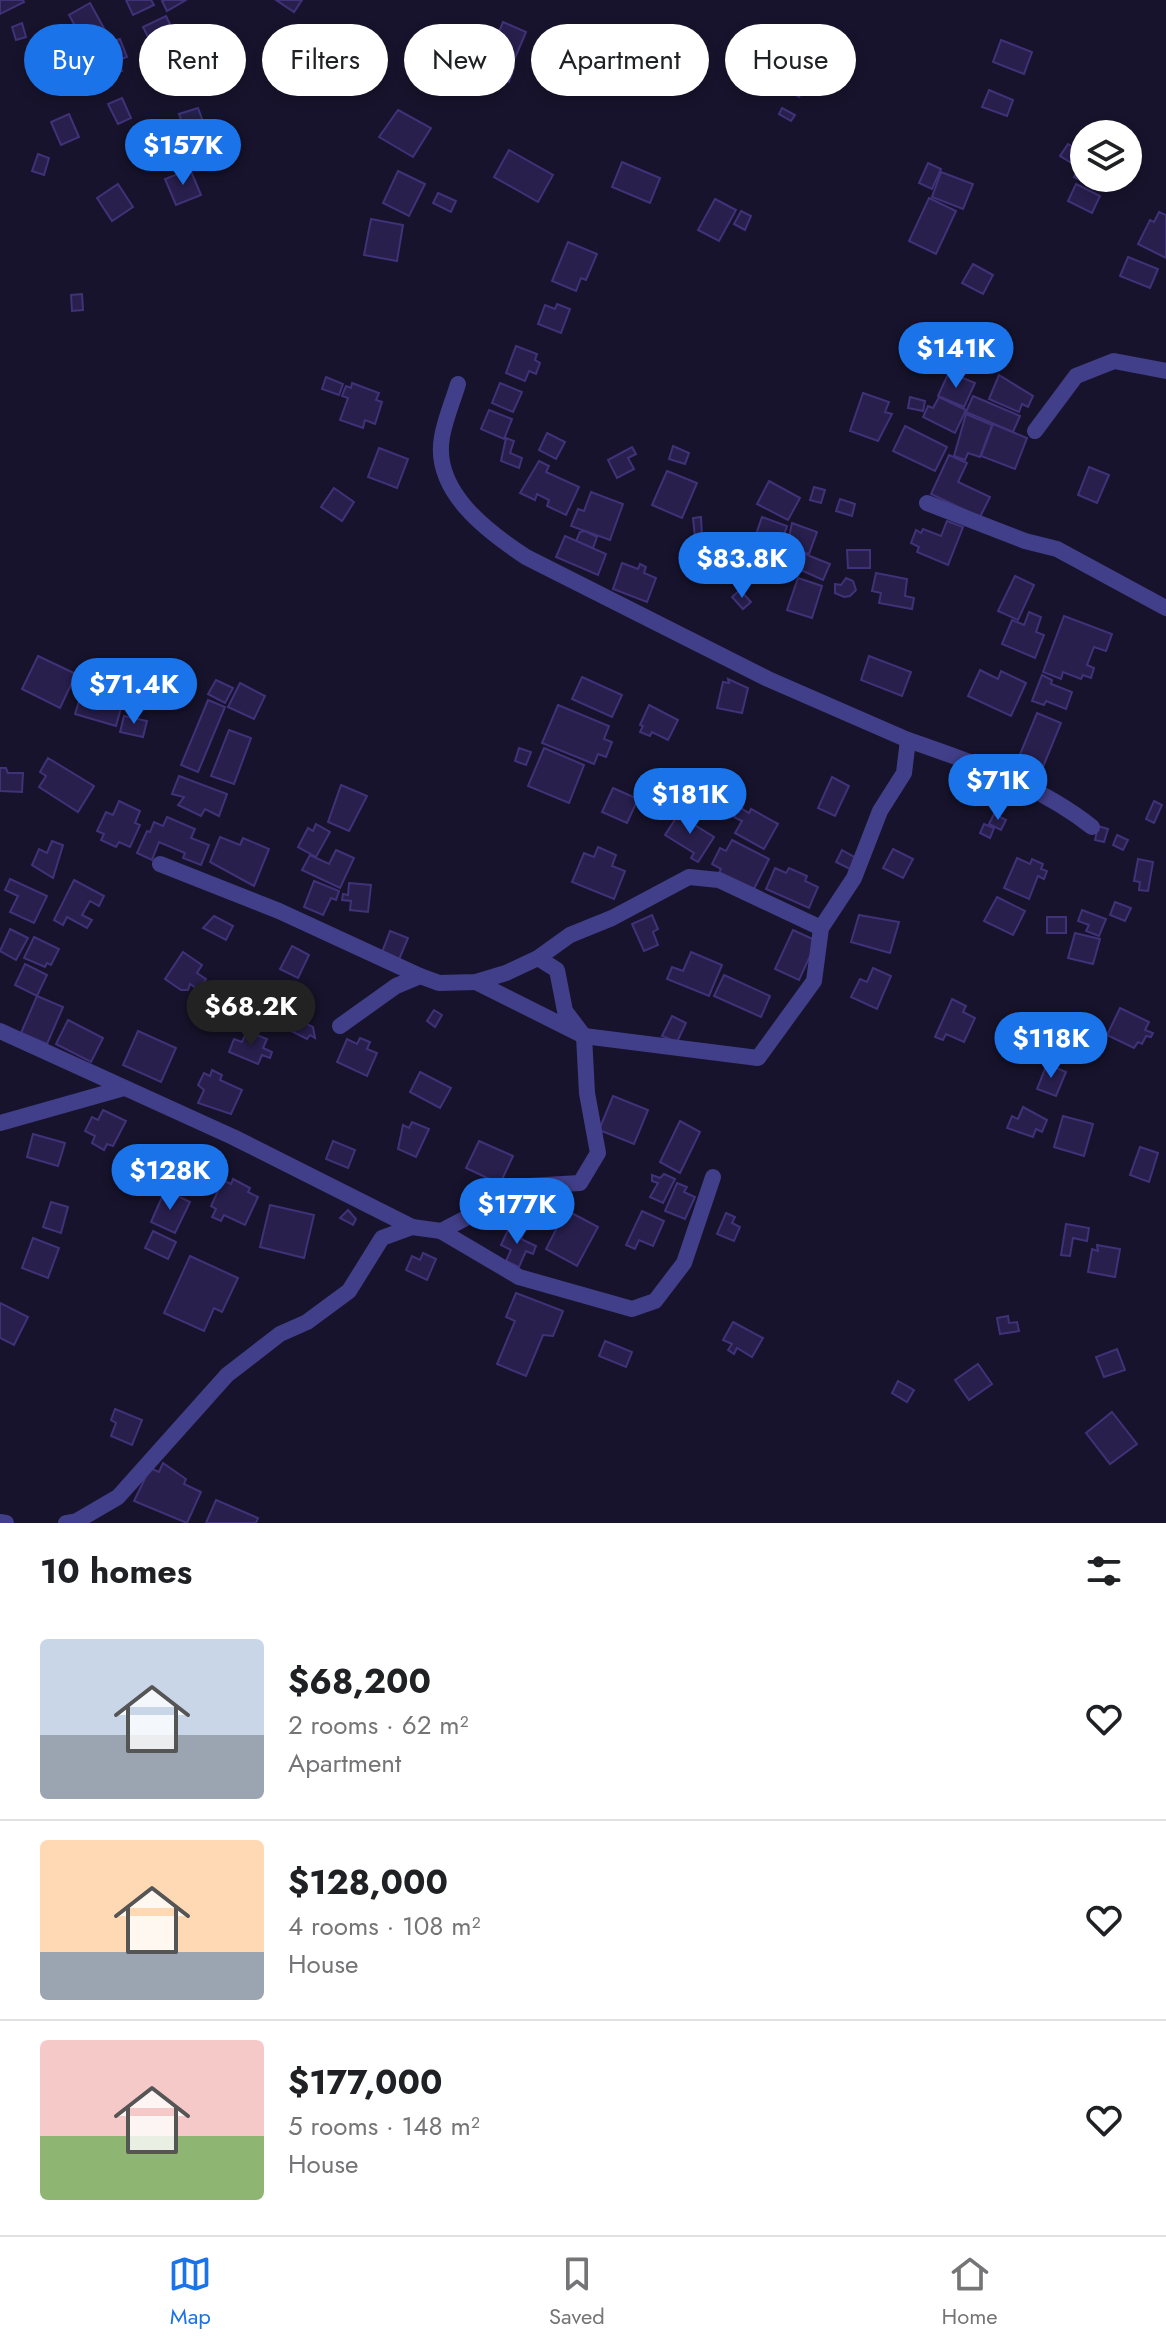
<!DOCTYPE html>
<html lang="en">
<head>
<meta charset="utf-8">
<style>
  :root { --surface:#fff; --page:#f6f6f6; --text:#202124; --muted:#757577; --line:#e0e0e0; --accent:#1a73e8 }
  body { margin:0; font-family:Jost,sans-serif; background:var(--page); color:var(--text); height:100vh; display:flex; flex-direction:column; font-size:30px; white-space:nowrap }
  * { box-sizing:border-box; margin:0 }
  p { font-size:26px; color:var(--muted) }
  .icon { flex:none; width:44px; height:44px; fill:none; stroke:currentColor; stroke-width:2; stroke-linecap:round; stroke-linejoin:round }
  .map { position:relative; height:1523px; overflow:hidden }
  .panel { display:flex; flex-direction:column; background:var(--surface); flex:1 }
  .panel>* { flex:none }
  .banner { position:absolute; left:24px; top:24px; width:1118px; height:72px; display:flex; gap:16px }
  .controls { position:absolute; left:1070px; top:120px; display:grid; gap:16px }
  .controls a { display:grid; place-items:center; width:72px; height:72px; border-radius:50%; background:var(--surface); box-shadow:0 4px 12px #0003; font-size:40px }
  .price { position:absolute; translate:-50% -68px; padding:0 18px; border-radius:28px; background:var(--accent); color:#fff; font-size:26px; line-height:52px; filter:drop-shadow(0 2px 4px #0008) }
  .price::after { content:''; position:absolute; left:50%; top:48px; width:24px; height:18px; margin-left:-12px; background:inherit; clip-path:polygon(0 0,100% 0,50% 100%) }
  .price.on { background:#222; color:#fff }
  ul { padding:0; list-style:none }
  li { display:flex; align-items:center; gap:24px; height:200px; padding:0 40px }
  li+li { border-top:2px solid var(--line) }
  li span { display:grid; place-items:center; flex:none; width:224px; height:160px; border-radius:8px; color:#555 }
  li>.icon { margin-inline-start:auto }
  span .icon { width:96px; height:96px; fill:#fffc; stroke-width:1 }
  li b { font-size:34px }
  h2 { display:flex; justify-content:space-between; align-items:center; height:96px; padding:0 40px; font-size:34px }
  .pill { padding:0 28px; border-radius:36px; background:var(--surface); box-shadow:0 4px 12px #0003; font-size:28px; line-height:72px }
  .pill.on { background:var(--accent); color:#fff }
  .tab-bar { display:flex; justify-content:space-around; align-items:center; height:112px; border-top:2px solid var(--line); background:var(--surface); font-size:22px; color:var(--muted) }
  .tab-bar a { display:grid; justify-items:center; gap:4px }
  .tab-bar .on { color:var(--accent) }
  .map>svg:first-child { display:block }
  .building { fill:#281f4d; stroke:#403278; stroke-width:2 }
  .lines { fill:none; stroke-linecap:round; stroke-linejoin:round }
  .minor { stroke:#423f8a; stroke-width:16 }
</style>
</head>
<body>
<div class="map">
<svg width="1166" height="1523" viewBox="0 0 1166 1523">
  <rect width="100%" height="100%" fill="#17132c"/>
  <!-- building -->
  <g class="building">
    <path d="M0 0H23L24 2 0 14Z"/>
    <path d="M126 0H151L154 5 133 15Z"/>
    <path d="M186 0 167 11 162 1 165 0Z"/>
    <path d="M276 0H302L294 12Z"/>
    <path d="M90 3 105 30 84 42 69 15Z"/>
    <path d="M166 16 179 43 156 53 143 27Z"/>
    <path d="M503 22 526 32 515 58 492 48Z"/>
    <path d="M22 23 26 37 16 40 12 27Z"/>
    <path d="M120 39 127 57 118 60 122 71 98 79 88 50Z"/>
    <path d="M1001 40 1032 52 1024 74 993 62Z"/>
    <path d="M491 52 507 57 504 64 514 68 509 82 484 73Z"/>
    <path d="M800 61 816 70 799 97 774 82 779 74 788 80Z"/>
    <path d="M223 66 226 85 214 86 212 71Z"/>
    <path d="M989 90 1013 100 1007 116 982 107Z"/>
    <path d="M122 98 131 118 118 124 108 104Z"/>
    <path d="M198 108 208 135 189 142 179 114Z"/>
    <path d="M782 108 795 115 791 121 779 114Z"/>
    <path d="M398 110 431 128 413 157 379 137Z"/>
    <path d="M69 114 79 137 61 145 51 122Z"/>
    <path d="M1068 144 1082 152 1075 165 1060 156Z"/>
    <path d="M509 150 553 175 538 202 494 177Z"/>
    <path d="M38 154 49 158 44 175 32 171Z"/>
    <path d="M1084 158V178H1106L1100 190 1074 177Z"/>
    <path d="M622 162 660 178 650 203 612 187Z"/>
    <path d="M928 163 941 169 932 189 919 183Z"/>
    <path d="M190 169 201 195 176 205 165 179Z"/>
    <path d="M398 171 425 184 409 216 383 203Z"/>
    <path d="M941 172 973 184 963 209 932 197Z"/>
    <path d="M118 184 133 207 112 221 97 198Z"/>
    <path d="M1076 184 1100 196 1092 213 1068 201Z"/>
    <path d="M438 193 456 201 451 212 433 203Z"/>
    <path d="M929 198 956 211 936 254 909 241Z"/>
    <path d="M715 199 736 210 719 241 698 230Z"/>
    <path d="M741 211 751 216 745 230 734 224Z"/>
    <path d="M1159 212 1166 215V258L1138 244 1150 220 1154 222Z"/>
    <path d="M371 219 403 225 397 261 364 255Z"/>
    <path d="M568 242 597 254 586 280 581 278 576 291 552 281Z"/>
    <path d="M1128 257 1158 269 1150 288 1120 276Z"/>
    <path d="M973 264 993 275 983 294 962 283Z"/>
    <path d="M82 294 83 310 72 311 71 295Z"/>
    <path d="M557 304 570 309 561 333 538 324 545 305 555 309Z"/>
    <path d="M516 346 537 354 535 360 540 363 536 374 529 371 525 381 506 373Z"/>
    <path d="M949 372 975 383 964 407 938 396Z"/>
    <path d="M999 375 1033 396 1028 407 1022 404 1019 412 989 399Z"/>
    <path d="M326 377 343 384 339 395 322 389Z"/>
    <path d="M352 383 379 393 376 400 382 402 375 424 365 420 363 428 340 420 348 398 342 396 346 386 351 388Z"/>
    <path d="M500 383 522 392 513 412 492 403Z"/>
    <path d="M863 393 889 402 885 412 892 414 878 441 850 431Z"/>
    <path d="M973 396 1020 416 1013 432 966 412Z"/>
    <path d="M910 397 925 401 923 411 908 408Z"/>
    <path d="M939 397 966 410 955 433 923 417 928 406 933 408Z"/>
    <path d="M489 410 512 419 504 439 481 429Z"/>
    <path d="M966 414 992 425 980 457 968 453 965 460 954 456Z"/>
    <path d="M993 424 1027 438 1015 469 981 456Z"/>
    <path d="M905 426 947 447 935 471 893 451Z"/>
    <path d="M547 433 565 442 556 459 539 450Z"/>
    <path d="M506 438 514 441 510 453 522 458 519 468 501 461Z"/>
    <path d="M673 446 689 453 685 464 669 459Z"/>
    <path d="M632 447 636 454 628 458 634 469 617 478 608 460Z"/>
    <path d="M379 448 408 459 397 488 368 477Z"/>
    <path d="M949 455 967 463 958 482 990 497 980 517 931 494Z"/>
    <path d="M539 461 549 466 546 472 579 487 566 515 547 506 549 500 537 494 535 500 520 493Z"/>
    <path d="M1089 467 1109 475 1097 503 1078 495Z"/>
    <path d="M667 471 697 483 682 518 652 505Z"/>
    <path d="M769 481 800 498 788 520 757 504Z"/>
    <path d="M814 487 825 490 821 503 810 500Z"/>
    <path d="M334 488 354 502 342 521 321 507Z"/>
    <path d="M591 492 623 504 610 540 571 526 578 509 584 511Z"/>
    <path d="M840 499 855 504 852 516 836 511Z"/>
    <path d="M701 517 702 536 695 537 693 518Z"/>
    <path d="M762 517 787 526 778 552 753 543Z"/>
    <path d="M947 521 963 527 948 565 917 552 919 547 911 543 916 530 921 533 923 529 941 536Z"/>
    <path d="M792 523 817 532 809 554 787 546Z"/>
    <path d="M585 531 597 537 593 548 576 541 580 532Z"/>
    <path d="M565 536 606 554 598 575 556 557Z"/>
    <path d="M847 550H870V568H848Z"/>
    <path d="M800 552 830 564 823 580 794 567Z"/>
    <path d="M622 563 638 569 640 564 646 567 644 573 656 578 647 602 613 589Z"/>
    <path d="M876 573 907 579 905 596 914 598 912 609 879 603 881 593 872 591Z"/>
    <path d="M1015 576 1034 585 1018 620 998 611Z"/>
    <path d="M798 578 822 586 812 618 787 610Z"/>
    <path d="M846 578 853 581 856 590 850 596 844 597 835 593V584L841 585Z"/>
    <path d="M740 590 751 602 743 609 732 597Z"/>
    <path d="M1029 612 1041 617 1036 632 1044 635 1035 658 1002 644 1012 620 1024 625Z"/>
    <path d="M1064 616 1112 634 1106 651 1094 647 1087 665 1094 668 1091 678 1083 675 1081 679 1063 672 1061 679 1043 672Z"/>
    <path d="M38 656 76 674 60 708 22 689Z"/>
    <path d="M869 656 911 672 902 696 861 680Z"/>
    <path d="M980 670 998 679 1001 671 1026 683 1011 716 968 696Z"/>
    <path d="M1042 675 1052 680 1051 684 1072 692 1066 709 1046 701 1044 705 1032 701Z"/>
    <path d="M582 677 622 695 612 717 572 699Z"/>
    <path d="M86 678 126 690 116 726 75 714Z"/>
    <path d="M728 679 748 688 742 713 717 708 723 682 729 683Z"/>
    <path d="M216 680 233 688 225 703 208 694Z"/>
    <path d="M240 683 265 696 254 719 228 707Z"/>
    <path d="M208 700 225 707 198 772 181 765Z"/>
    <path d="M558 705 609 726 604 739 612 742 606 757 598 754 594 764 542 743Z"/>
    <path d="M649 705 678 720 668 740 652 732 650 736 640 732 643 726 640 725Z"/>
    <path d="M1037 713 1061 723 1038 779 1014 769Z"/>
    <path d="M124 716 147 721 143 737 120 732Z"/>
    <path d="M229 730 251 738 234 784 211 776Z"/>
    <path d="M519 748 531 752 526 765 515 761Z"/>
    <path d="M544 748 584 765 569 803 528 786Z"/>
    <path d="M48 758 94 786 78 812 39 787 46 776 40 772Z"/>
    <path d="M0 768H6L8 773H23L22 792 0 791Z"/>
    <path d="M179 776 227 794 219 816 205 809 201 816 178 805 184 797 172 794Z"/>
    <path d="M832 777 849 786 835 816 818 808Z"/>
    <path d="M341 785 367 796 349 831 328 822Z"/>
    <path d="M613 788 638 799 627 823 602 812Z"/>
    <path d="M119 801 140 811 135 823 140 825 130 847 119 842 116 847 101 840 104 834 97 831 106 812 113 815Z"/>
    <path d="M1154 801 1162 805 1154 823 1146 819Z"/>
    <path d="M739 807 749 813 751 809 778 824 764 849 735 833 742 821 734 817Z"/>
    <path d="M685 813 693 818 690 822 714 837 698 862 691 858 694 853 665 835 678 815 683 818Z"/>
    <path d="M994 814 1006 820 1001 830 989 824Z"/>
    <path d="M167 817 195 829 191 838 209 845 201 865 183 858 185 853 159 842 152 860 137 853 147 831 150 832 154 822 163 826Z"/>
    <path d="M316 824 330 832 316 857 298 847 308 828 313 831Z"/>
    <path d="M984 824 994 828 990 838 980 833Z"/>
    <path d="M1098 826 1108 829 1104 842 1095 840Z"/>
    <path d="M1117 835 1128 840 1123 850 1113 845Z"/>
    <path d="M220 837 240 845 243 838 269 849 254 886 210 862Z"/>
    <path d="M732 840 769 859 753 891 719 873 721 869 712 864 720 848 726 851Z"/>
    <path d="M52 841 63 845 53 878 32 865 39 849 47 853Z"/>
    <path d="M598 847 616 855 612 866 625 871 614 899 572 882 584 853 594 857Z"/>
    <path d="M893 849 913 859 903 878 883 868Z"/>
    <path d="M336 850 354 858 340 888 302 870 310 855 329 864Z"/>
    <path d="M842 850 856 858 850 869 836 862Z"/>
    <path d="M1017 858 1030 864 1032 859 1043 864 1041 869 1047 871 1044 879 1038 876 1029 899 1004 888Z"/>
    <path d="M1138 859 1153 862 1148 891 1139 890 1140 882 1134 881Z"/>
    <path d="M775 868 786 873 789 868 807 876 805 881 818 887 809 908 766 889Z"/>
    <path d="M10 879 47 896 34 923 10 912 18 896 5 890Z"/>
    <path d="M74 880 104 896 99 906 90 901 82 915 92 920 87 928 67 917 63 925 54 920Z"/>
    <path d="M314 881 339 891 336 900 331 898 323 915 304 907Z"/>
    <path d="M349 883 371 885 368 912 350 910 351 901 342 900 343 894 348 895Z"/>
    <path d="M997 897 1025 911 1013 935 984 921Z"/>
    <path d="M1115 902 1131 908 1125 921 1110 915Z"/>
    <path d="M1082 910 1106 919 1099 936 1086 931 1089 925 1078 921Z"/>
    <path d="M652 915 658 929 653 932 658 945 644 951 632 924Z"/>
    <path d="M859 915 899 922 890 953 851 942Z"/>
    <path d="M214 916 233 926 226 940 203 928Z"/>
    <rect x="1047" y="917" width="19" height="16"/>
    <path d="M10 929 28 938 16 960 0 951Z"/>
    <path d="M793 930 817 941 799 980 775 969Z"/>
    <path d="M390 931 408 938 398 962 381 955Z"/>
    <path d="M1075 933 1100 939 1093 964 1068 958Z"/>
    <path d="M34 937 59 949 51 965 47 963 45 967 24 958Z"/>
    <path d="M292 946 309 955 298 978 280 969Z"/>
    <path d="M183 952 202 965 197 973 206 979 199 990 190 984 188 990H181L165 979Z"/>
    <path d="M691 952 722 965 709 996 667 979 672 967 683 971Z"/>
    <path d="M25 964 47 975 37 996 15 985Z"/>
    <path d="M873 968 891 976 877 1009 851 997 860 979 867 982Z"/>
    <path d="M724 975 770 996 761 1017 714 996Z"/>
    <path d="M37 996 63 1007 47 1044 21 1033Z"/>
    <path d="M242 996 256 1002 248 1022 234 1017Z"/>
    <path d="M952 999 966 1006 963 1012 975 1018 964 1042 946 1034 943 1040 935 1037Z"/>
    <path d="M1120 1008 1149 1022 1145 1030 1153 1033 1151 1037 1146 1036 1142 1044 1138 1042 1134 1048 1107 1035Z"/>
    <path d="M434 1010 442 1015 435 1027 427 1021Z"/>
    <path d="M672 1016 686 1023 677 1042 662 1036Z"/>
    <path d="M296 1019 313 1027 315 1038 310 1035 307 1039 287 1029Z"/>
    <path d="M68 1020 103 1038 91 1062 56 1044Z"/>
    <path d="M138 1031 176 1048 161 1082 123 1065Z"/>
    <path d="M247 1031 267 1039 263 1048 272 1052 270 1058 262 1055 258 1064 229 1052 234 1039 242 1042Z"/>
    <path d="M360 1038 370 1042 367 1049 377 1053 367 1076 337 1062 347 1039 357 1044Z"/>
    <path d="M1047 1064 1066 1072 1056 1096 1037 1089Z"/>
    <path d="M212 1070 222 1075 220 1080 242 1090 231 1114 198 1103 204 1090 198 1085 204 1073 210 1076Z"/>
    <path d="M420 1072 451 1088 440 1108 410 1092Z"/>
    <path d="M613 1096 648 1110 634 1144 599 1130Z"/>
    <path d="M1023 1107 1047 1120 1042 1132 1036 1129 1033 1137 1007 1128 1012 1116 1018 1119Z"/>
    <path d="M103 1110 126 1121 113 1146 107 1144 104 1150 92 1143 95 1136 85 1131 92 1117 98 1120Z"/>
    <path d="M1063 1116 1093 1124 1084 1156 1054 1147Z"/>
    <path d="M680 1121 700 1132 680 1173 660 1162Z"/>
    <path d="M412 1122 429 1129 416 1157 398 1149 403 1125 409 1128Z"/>
    <path d="M33 1134 65 1143 58 1166 27 1157Z"/>
    <path d="M333 1141 355 1150 348 1168 326 1159Z"/>
    <path d="M479 1141 513 1156 500 1184 466 1168Z"/>
    <path d="M1140 1147 1158 1153 1149 1182 1130 1175Z"/>
    <path d="M664 1174 675 1179 663 1203 650 1197 658 1183 652 1181V1175L660 1178Z"/>
    <path d="M233 1179 250 1188 248 1192 258 1197 245 1225 224 1215 221 1221 212 1217 216 1209 211 1206 223 1180 231 1184Z"/>
    <path d="M677 1183 687 1187 684 1192 695 1197 685 1219 665 1211Z"/>
    <path d="M165 1190 190 1202 175 1233 151 1222Z"/>
    <path d="M51 1202 68 1207 61 1233 43 1227Z"/>
    <path d="M270 1205 314 1215 304 1258 260 1247Z"/>
    <path d="M348 1210 356 1219 353 1225 340 1218Z"/>
    <path d="M566 1210 598 1227 577 1266 546 1249Z"/>
    <path d="M642 1211 664 1221 653 1246 639 1240 635 1249 626 1245Z"/>
    <path d="M726 1213 735 1217 732 1223 740 1227 734 1241 717 1234Z"/>
    <path d="M1066 1224 1089 1228 1087 1241 1073 1238 1070 1256 1061 1255Z"/>
    <path d="M515 1225 525 1230 521 1239 536 1246 533 1254 526 1251 519 1267 506 1261 511 1250 501 1245 508 1230 512 1232Z"/>
    <path d="M153 1231 176 1242 168 1259 145 1248Z"/>
    <path d="M33 1238 59 1248 48 1278 22 1268Z"/>
    <path d="M1097 1245 1120 1249 1115 1277 1088 1272 1092 1249 1098 1251Z"/>
    <path d="M423 1253 436 1259 427 1280 406 1270 412 1256 420 1260Z"/>
    <path d="M190 1256 238 1278 222 1312 214 1308 204 1331 164 1313Z"/>
    <path d="M516 1293 563 1311 553 1336 543 1335 526 1376 497 1364 515 1321 506 1317Z"/>
    <path d="M0 1303 28 1317 14 1345 0 1338Z"/>
    <path d="M1008 1316 1009 1323 1017 1322 1019 1331 1000 1334 997 1318Z"/>
    <path d="M733 1322 763 1338 752 1357 737 1348 734 1354 728 1350 732 1344 723 1340Z"/>
    <path d="M605 1341 632 1352 626 1367 599 1356Z"/>
    <path d="M1117 1349 1125 1370 1104 1377 1096 1357Z"/>
    <path d="M978 1364 992 1384 969 1400 955 1380Z"/>
    <path d="M898 1381 914 1390 907 1402 892 1393Z"/>
    <path d="M115 1409 142 1420 132 1445 111 1436 116 1423 111 1420Z"/>
    <path d="M1112 1412 1137 1444 1110 1464 1086 1433Z"/>
    <path d="M163 1463 186 1479 184 1484 201 1492 187 1523 134 1501 150 1468 159 1472Z"/>
    <path d="M216 1500 258 1518 256 1523H206Z"/>
  </g>
  <g class="lines">
    <!-- minor -->
    <g class="minor">
      <path d="M458 384C453 401 445 419 442 437 432 491 488 532 526 557L768 679 908 740"/>
      <path d="M1035 431 1076 376 1114 361 1166 371"/>
      <path d="M927 503 1025 541 1057 549 1166 608"/>
      <path d="M160 864 279 911 420 976"/>
      <path d="M476 982 584 1036 758 1058 814 981 821 928 854 878 880 811 904 773 908 740C972 762 1039 785 1092 827"/>
      <path d="M340 1026 396 986 420 976 439 983 476 982 506 973 538 958 570 935 612 918 689 877 719 880 821 928"/>
      <path d="M0 1031 233 1137 412 1227"/>
      <path d="M0 1123 124 1088"/>
      <path d="M441 1231 519 1277 632 1309 655 1301 684 1263 713 1177"/>
      <path d="M0 1522 6 1523"/>
      <path d="M66 1523 77 1521 118 1497 227 1375 280 1334 307 1322 349 1291 382 1238 412 1227 441 1231 528 1186 580 1183 598 1153 587 1093 584 1036 565 1011 557 970 538 958"/>
    </g>
  </g>
</svg>
<div class="controls">
<a><svg class="icon" aria-label="layers" viewBox="0 0 24 24"><path d="M12 4l9 5-9 5-9-5zM3 14l9 5 9-5"/></svg></a>
</div>
<b class="price" style="left:183px;top:187px">$157K</b>
<b class="price" style="left:956px;top:390px">$141K</b>
<b class="price" style="left:742px;top:600px">$83.8K</b>
<b class="price" style="left:134px;top:726px">$71.4K</b>
<b class="price" style="left:998px;top:822px">$71K</b>
<b class="price" style="left:690px;top:836px">$181K</b>
<b class="price on" style="left:251px;top:1048px">$68.2K</b>
<b class="price" style="left:1051px;top:1080px">$118K</b>
<b class="price" style="left:170px;top:1212px">$128K</b>
<b class="price" style="left:517px;top:1246px">$177K</b>
<div class="banner">
<a class="pill on">Buy</a>
<a class="pill">Rent</a>
<a class="pill">Filters</a>
<a class="pill">New</a>
<a class="pill">Apartment</a>
<a class="pill">House</a>
</div>
</div>
<section class="panel">
<h2>10 homes<svg class="icon" aria-label="filters" viewBox="0 0 24 24"><path d="M4 7h16M4 17h16"/><circle cx="9" cy="7" r="2"/><circle cx="15" cy="17" r="2"/></svg></h2>
<ul>
<li><span style="background:linear-gradient(#c9d6e8 60%,#9aa5b1 0)"><svg class="icon" aria-label="home" viewBox="0 0 24 24"><path d="M3 11l9-7 9 7M6 9v11h12V9"/></svg></span><div><b>$68,200</b><p>2 rooms · 62 m²</p><p>Apartment</p></div><svg class="icon" aria-label="heart" viewBox="0 0 24 24"><path d="M12 20l-8-8c-3-5 5-10 8-4 3-6 11-1 8 4z"/></svg></li>
<li><span style="background:linear-gradient(#ffd9b3 70%,#9aa5b1 0)"><svg class="icon" aria-label="home" viewBox="0 0 24 24"><path d="M3 11l9-7 9 7M6 9v11h12V9"/></svg></span><div><b>$128,000</b><p>4 rooms · 108 m²</p><p>House</p></div><svg class="icon" aria-label="heart" viewBox="0 0 24 24"><path d="M12 20l-8-8c-3-5 5-10 8-4 3-6 11-1 8 4z"/></svg></li>
<li><span style="background:linear-gradient(#f6c9c9 60%,#8fb573 0)"><svg class="icon" aria-label="home" viewBox="0 0 24 24"><path d="M3 11l9-7 9 7M6 9v11h12V9"/></svg></span><div><b>$177,000</b><p>5 rooms · 148 m²</p><p>House</p></div><svg class="icon" aria-label="heart" viewBox="0 0 24 24"><path d="M12 20l-8-8c-3-5 5-10 8-4 3-6 11-1 8 4z"/></svg></li>
</ul>
</section>
<nav class="tab-bar">
<a class="on"><svg class="icon" aria-label="map" viewBox="0 0 24 24"><path d="M3 6l6-2 6 2 6-2v14l-6 2-6-2-6 2zM9 4v14M15 6v14"/></svg>Map</a>
<a><svg class="icon" aria-label="saved" viewBox="0 0 24 24"><path d="M7 4h10v16l-5-4-5 4z"/></svg>Saved</a>
<a><svg class="icon" aria-label="home" viewBox="0 0 24 24"><path d="M3 11l9-7 9 7M6 9v11h12V9"/></svg>Home</a>
</nav>
</body>
</html>
